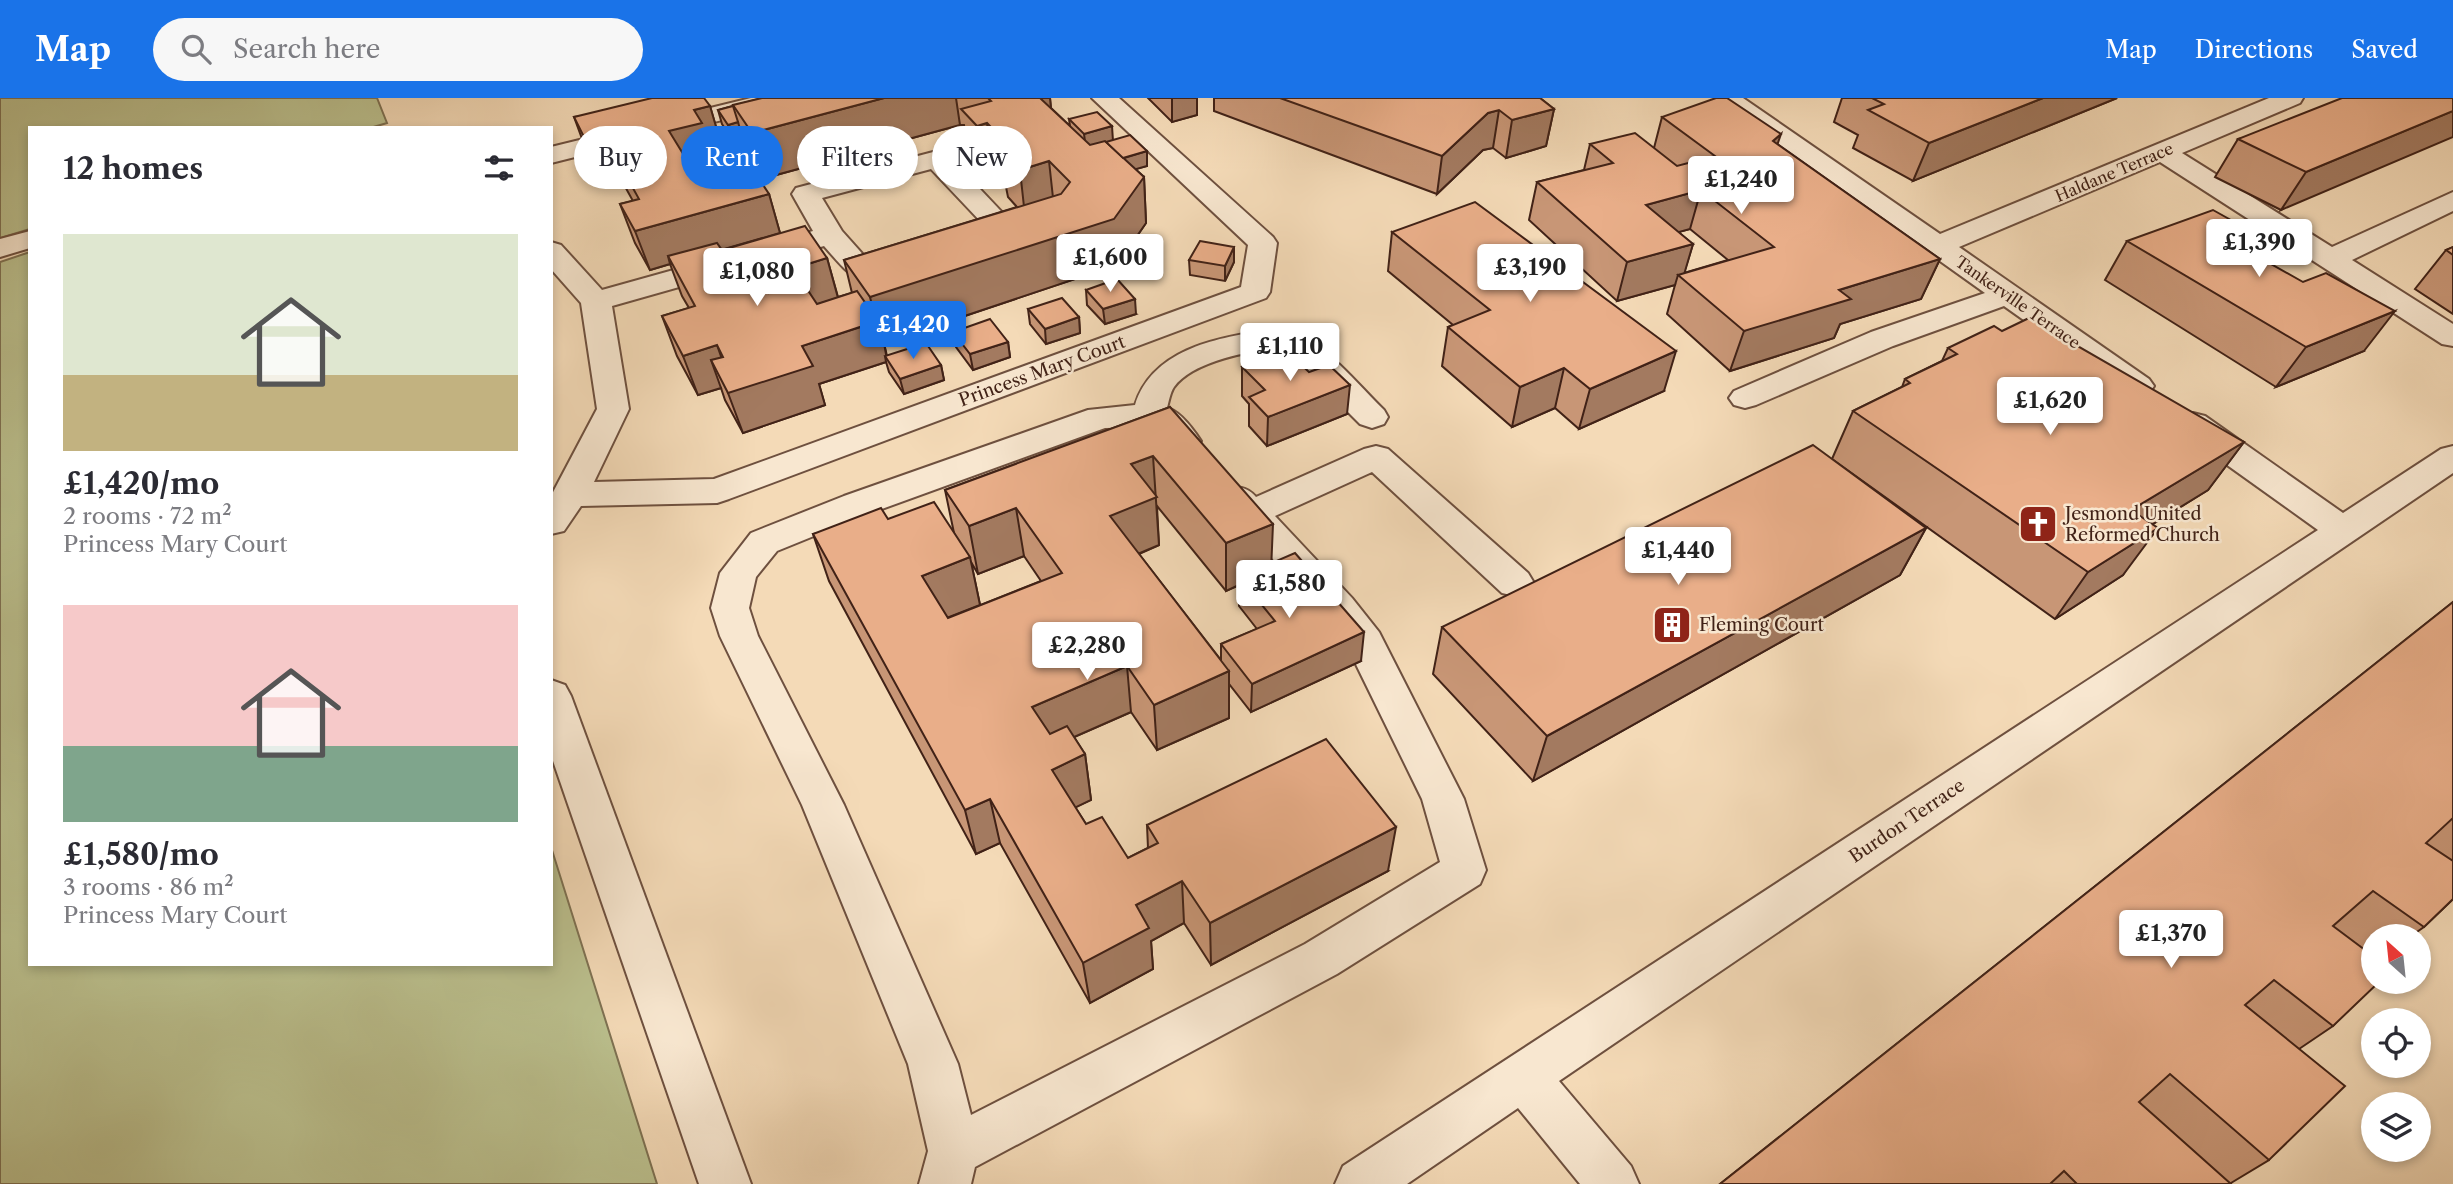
<!DOCTYPE html>
<html lang="en">
<head>
<meta charset="utf-8">
<style>
  :root { --surface:#fff; --page:#f7f7f7; --text:#2b2b33; --muted:#7c7c81; --accent:#1a73e8 }
  body { margin:0; font-family:"Libre Caslon Text",serif; background:var(--page); color:var(--text); height:100vh; display:flex; flex-direction:column; font-size:26px; white-space:nowrap }
  * { box-sizing:border-box; margin:0 }
  p { font-size:23px; color:var(--muted) }
  .icon { flex:none; width:38px; height:38px; fill:none; stroke:currentColor; stroke-width:2; stroke-linecap:round; stroke-linejoin:round }
  .map { position:relative; flex:1; overflow:hidden }
  .side { position:absolute; left:28px; top:28px; width:525px; height:840px; display:flex; flex-direction:column; background:var(--surface); border-radius:0px; box-shadow:0 4px 10px #0003 }
  .side>* { flex:none }
  .banner { position:absolute; left:574px; top:28px; width:665px; height:63px; display:flex; gap:14px }
  .needle { width:46px; rotate:333deg }
  .tools { position:absolute; left:2361px; top:826px; display:grid; gap:14px }
  .tools a { display:grid; place-items:center; width:70px; height:70px; border-radius:50%; background:var(--surface); box-shadow:0 4px 10px #0003; font-size:35px }
  .price { position:absolute; translate:-50% -60px; padding:0 16px; border-radius:7px; background:#fff; color:#222; font-size:23px; line-height:46px; filter:drop-shadow(0 2px 4px #0008) }
  .price::after { content:''; position:absolute; left:50%; top:42px; width:21px; height:16px; margin-left:-10px; background:inherit; clip-path:polygon(0 0,100% 0,50% 100%) }
  .price.active { background:var(--accent); color:#fff }
  ul { padding:0; list-style:none }
  li { display:grid; align-content:center; gap:14px; height:371px; padding:0 35px }
  li span { display:grid; place-items:center; height:217px; border-radius:0px; color:#555 }
  li>.icon { margin-inline-start:auto }
  span .icon { width:126px; height:126px; fill:#fffc; stroke-width:1 }
  li b { font-size:30px }
  h2 { display:flex; justify-content:space-between; align-items:center; height:84px; padding:0 35px; font-size:30px }
  .chip { padding:0 24px; border-radius:32px; background:var(--surface); box-shadow:0 4px 10px #0003; font-size:24px; line-height:63px }
  .chip.active { background:var(--accent); color:#fff }
  header { display:flex; align-items:center; gap:42px; box-sizing:border-box; height:98px; padding:0 35px; background:var(--accent); color:#fff }
  header strong { font-size:33px }
  nav { display:flex; gap:38px; margin-inline-start:auto; font-size:24px }
  .search { width:490px; height:63px; background:var(--page); display:flex; align-items:center; gap:18px; box-sizing:border-box; padding:0 24px; border-radius:38px; color:var(--muted); font-size:26px }
  .map>svg:first-child { display:block }
  .green { fill:#bbc08e; stroke:#7e7152; stroke-width:2 }
  .lines { fill:none; stroke-linecap:round; stroke-linejoin:round }
  .minor-casing { stroke:#6e503f; stroke-width:4 }
  .minor { fill:#f8e7d0; fill-rule:evenodd }
  .wall { fill:#c89676; stroke:#412217; stroke-width:2; fill-rule:evenodd }
  .shaded-wall { fill:#a37a60; stroke:#412217; stroke-width:2 }
  .building { fill:#e9ae89; stroke:#412217; stroke-width:2 }
  .labels { text-anchor:middle; stroke-width:5; stroke-linejoin:round; paint-order:stroke }
  .far-street-label { font-size:16px; fill:#412217; stroke:#f8e7d0 }
  .street-label { font-size:18px; fill:#412217; stroke:#f8e7d0 }
  .poi-label { font-size:18px; fill:#412217; stroke:#f8e7d0; text-anchor:start }
</style>
</head>
<body>
<header>
<strong>Map</strong>
<div class="search"><svg class="icon" aria-label="search" viewBox="0 0 24 24"><circle cx="10" cy="10" r="6"/><path d="M15 15l6 6"/></svg>Search here</div>
<nav><a>Map</a><a>Directions</a><a>Saved</a></nav>
</header>
<div class="map">
<svg width="2453" height="1086" viewBox="0 0 2453 1086">
  <rect width="100%" height="100%" fill="#f4dab7"/>
  <filter id="stains"><feTurbulence type="fractalNoise" baseFrequency=".00286" numOctaves="4"/><feColorMatrix values="0 0 0 0 .2 0 0 0 0 .09 0 0 0 0 .02 0 0 0 .5 -.17"/></filter>
  <radialGradient id="worn" r=".72"><stop offset=".6" stop-color="#630" stop-opacity="0"/><stop offset="1" stop-color="#630" stop-opacity=".3"/></radialGradient>
  <!-- green -->
  <g class="green">
    <path d="M0 0H377L387 25 370 30H30V131L0 140Z"/>
    <path d="M30 154V866H551V749L657 1086H0V164Z"/>
  </g>
  <g class="lines">
    <!-- minor casing -->
    <g class="minor-casing">
      <g id="minor">
        <path d="M751 0H793L790 5 551 65V49Z"/>
        <path d="M1092 0H1119L1273 139 1277 145 1270 194 1266 200 729 401 717 405 581 408 564 433 551 436V398L597 311 581 205 551 171V144L561 147 602 192 813 133 792 96 796 90 937 53 946 55 1015 128C1006 141 971 149 956 145L952 139 956 133 982 125 931 71 822 100 842 133 867 161 895 152 905 155 909 161 905 167C854 184 860 189 824 148L612 208 629 311 594 384 714 381 1241 189 1248 147Z"/>
        <path d="M1715 0H1743L1940 136 2269 0H2303L2300 5 2182 55 2332 149 2453 94V113L2352 162 2453 226V248L2442 246 2160 64 1959 149 2149 281 2154 288 2149 295 2138 298 2127 295 2004 208 1893 248 1756 307 1745 310 1734 307 1729 300 1734 293 1871 234 1985 195 1718 5Z"/>
        <path d="M30 133V150L0 159V141Z"/>
        <path d="M1264 233C1320 234 1346 275 1384 312L1388 319 1384 326 1372 330 1360 326 1309 275 1282 253C1253 250 1192 264 1174 289 1170 295 1169 303 1167 310 1180 313 1193 331 1201 343L1196 351C1174 357 1167 344 1153 329L1105 330 868 416 777 453 756 479 749 510 758 538 844 707 958 966 971 1017 1305 846 1440 764 1422 701 1349 552 1326 520 1225 408 1220 400 1225 392C1238 388 1246 388 1256 399L1364 351 1376 348 1388 351 1528 475 1534 485 1528 495 1515 498 1502 495 1372 374 1275 418 1352 500 1379 534 1464 701 1486 772 1480 786 1337 876 975 1069 971 1086H919L928 1053 908 966 802 707 720 538 711 510 720 475 751 435 844 398 1088 312 1135 307C1152 253 1213 240 1264 233Z"/>
        <path d="M2193 315 2205 318 2343 415 2441 351 2453 348V375L1559 983 1631 1068 1639 1086H1580L1518 1010 1407 1086H1335L1343 1068 2318 432 2181 334 2176 326 2181 318Z"/>
        <path d="M551 582 565 587 571 598 751 1086H699L551 657Z"/>
      </g>
    </g>
    <!-- minor -->
    <use href="#minor" class="minor"/>
  </g>
  <!-- wall -->
  <g class="wall">
    <path d="M762 0H1050L1051 10 1070 28 1069 21 1113 42 1147 53V68L1135 71 1144 79 1146 125 1117 167 884 245 887 258 941 267 944 282 904 296 889 274 886 264 819 286 825 307 743 335 725 302 721 290 698 297 677 258 662 218 689 210 682 198 670 166 650 172 635 145 620 106 633 103 617 74 600 79 588 57 574 19 710 8 721 46 710 49 714 63 691 69 693 72 769 96 780 135 722 151 827 160 838 199 852 195 844 162 1017 109 1008 99 1005 84 993 71 984 73 968 56 964 27H960L765 80 746 52 742 38 732 41 722 26 718 12Z"/>
    <path d="M1148 0H1197V17L1172 24Z"/>
    <path d="M1214 0H1540L1554 11 1546 48 1506 60 1493 50 1483 52 1437 96 1214 13Z"/>
    <path d="M1842 0H2117L1913 83 1853 50 1858 37 1834 24Z"/>
    <path d="M2453 0 2281 112 2215 79 2238 41Z"/>
    <path d="M1662 19 1777 46 1940 161 1921 201 1840 226 1834 240 1730 273 1667 216 1675 187 1617 203 1529 122 1537 84 1584 72 1590 46 1654 50ZM1690 131 1728 162 1684 175 1693 146 1678 134Z"/>
    <path d="M1392 134 1664 293 1579 331 1555 310 1512 329 1442 268 1448 229 1453 227 1388 173Z"/>
    <path d="M2127 143 2272 145 2261 161 2364 253 2276 289 2105 182Z"/>
    <path d="M1234 149V164L1225 183 1190 177 1189 162Z"/>
    <path d="M2453 149V216L2415 191 2446 152Z"/>
    <path d="M1086 192 1136 216 1105 226 1087 207Z"/>
    <path d="M1028 211 1079 219 1080 235 1046 246 1030 226Z"/>
    <path d="M2002 233 2244 344 2208 392 2153 426 2123 477 2055 521 1832 361 1853 313 1902 289 1905 281 1942 263 1948 250Z"/>
    <path d="M953 234 1008 244 1010 259 973 272 956 249Z"/>
    <path d="M1242 269 1347 316 1267 348 1249 328V306L1242 298Z"/>
    <path d="M1170 309 1271 465 1361 563 1251 614 1229 586V620L1157 652 1131 614 1074 639 1085 656 1091 702 1075 709 1086 726 1128 760 1148 750 1147 727 1388 773 1211 867 1184 825 1151 843 1153 871 1090 905 1000 745 976 756 829 483 813 436 888 421 954 435 945 392ZM1157 408 1226 493 1239 487V508L1257 531 1221 546V562L1139 456 1159 447ZM1024 458 1041 483 948 520 980 507 971 464 978 476Z"/>
    <path d="M1926 430 1900 477 1533 683 1433 576 1442 529Z"/>
    <path d="M2453 504V801L2424 829 2411 838H2373V884L2333 928 2299 951 2269 1062 2231 1085V1086H1720Z"/>
  </g>
  <!-- shaded-wall -->
  <g class="shaded-wall">
    <path d="M884 0H956L960 27 765 80 752 35Z"/>
    <path d="M1034 0H1050L1053 34Z"/>
    <path d="M1172 0H1197V17L1172 24Z"/>
    <path d="M2043 0H2117L1913 83 1929 45Z"/>
    <path d="M710 8 721 46 710 49 714 63 682 71 669 33 694 12Z"/>
    <path d="M1554 11 1546 48 1506 60 1512 22Z"/>
    <path d="M1499 12 1493 50 1483 52 1437 96 1442 58 1488 15Z"/>
    <path d="M2453 13V39L2281 112 2306 74Z"/>
    <path d="M738 24 742 38 732 41 728 27Z"/>
    <path d="M987 25 993 71 984 73 977 28Z"/>
    <path d="M1112 28 1113 43 1086 51 1084 36Z"/>
    <path d="M603 36 617 74 600 79 585 41Z"/>
    <path d="M1781 36 1768 74 1773 43Z"/>
    <path d="M1147 53V68L1112 78 1111 64Z"/>
    <path d="M1049 63 1054 109 1025 118 1020 72Z"/>
    <path d="M1144 79 1146 125 1117 167 884 245 887 262 885 258 886 264 819 286 825 307 743 335 728 295 802 248 876 224 870 199Z"/>
    <path d="M1701 92 1690 131 1636 146 1646 107Z"/>
    <path d="M769 96 780 135 672 166 668 158 670 166 650 172 635 133Z"/>
    <path d="M2272 145 2246 184 2248 153Z"/>
    <path d="M1693 146 1683 180 1678 177 1675 187 1617 203 1627 164Z"/>
    <path d="M1234 149V164L1225 183V168Z"/>
    <path d="M827 160 838 200 772 220 760 181Z"/>
    <path d="M1940 161 1921 201 1840 226 1834 240 1730 273 1744 233 1839 192Z"/>
    <path d="M1135 201 1136 216 1105 226 1103 211Z"/>
    <path d="M2395 213 2364 253 2276 289 2306 249Z"/>
    <path d="M1079 219 1080 235 1046 246 1045 231Z"/>
    <path d="M1008 244 1010 259 973 272 970 256Z"/>
    <path d="M717 247 731 287 711 262 721 290 698 297 683 258Z"/>
    <path d="M1676 253 1664 293 1579 331 1590 291Z"/>
    <path d="M941 267 944 282 904 296 900 281Z"/>
    <path d="M1564 270 1555 310 1512 329 1520 289Z"/>
    <path d="M1350 287 1347 316 1267 348 1268 319Z"/>
    <path d="M2244 344 2208 392 2098 460 2131 412Z"/>
    <path d="M1153 358 1159 447 1114 466 1110 418 1131 366Z"/>
    <path d="M1016 410 1024 458 978 476 969 428Z"/>
    <path d="M1273 426 1271 473 1239 479V487L1226 493V445Z"/>
    <path d="M1926 430 1900 477 1533 683 1547 638Z"/>
    <path d="M2158 430 2123 477 2055 521 2088 474Z"/>
    <path d="M970 459 980 507 934 525 922 478Z"/>
    <path d="M1364 534 1361 563 1251 614 1252 586Z"/>
    <path d="M1127 568 1131 614 1040 654 1032 609Z"/>
    <path d="M1229 573V620L1157 652 1154 607Z"/>
    <path d="M1085 656 1091 702 1060 717 1052 672Z"/>
    <path d="M990 701 1000 745 976 756 965 712Z"/>
    <path d="M1396 729 1388 773 1211 867 1210 825Z"/>
    <path d="M1182 783 1184 825 1151 843 1153 871 1090 905 1083 865 1136 807Z"/>
  </g>
  <!-- building -->
  <g class="building">
    <path d="M652 0H704L710 8 694 12 702 25 669 33 693 72 744 58 769 96 635 133 620 106 639 101 603 36 585 41 574 19Z"/>
    <path d="M762 0H884L752 35 733 7Z"/>
    <path d="M988 0H1040L1090 47 1105 43 1144 79 1114 121 870 199 844 162 1061 96 1070 84 1049 63 1020 72 1001 53 1011 50 987 25 977 28 961 11 991 3Z"/>
    <path d="M1280 0H1540L1554 11 1512 22 1499 12 1488 15 1442 58Z"/>
    <path d="M1716 0H1727L1781 36 1773 43 1940 161 1839 192 1851 201 1744 233 1678 177 1774 149 1701 92 1646 107 1693 146 1627 164 1537 84 1613 65 1590 46 1635 35 1677 68 1715 58 1662 19Z"/>
    <path d="M1872 0H2043L1929 45 1868 12 1884 6Z"/>
    <path d="M2342 0H2453V13L2306 74 2238 41Z"/>
    <path d="M733 8 738 24 728 27 718 12Z"/>
    <path d="M1097 14 1112 28 1084 36 1069 21Z"/>
    <path d="M1130 37 1147 53 1123 60 1106 44Z"/>
    <path d="M1475 104 1676 253 1590 291 1564 270 1520 289 1448 229 1490 212 1392 134Z"/>
    <path d="M2213 112 2272 145 2248 153 2303 184 2326 175 2395 213 2306 249 2127 143Z"/>
    <path d="M805 128 827 160 760 181 769 195 803 185 817 206 857 193 878 223 802 248 813 268 728 295 711 262 723 259 717 247 683 258 662 218 695 208 668 158 717 145 722 152Z"/>
    <path d="M1200 143 1234 149 1225 168 1189 162Z"/>
    <path d="M2453 149V157L2446 152Z"/>
    <path d="M1117 181 1135 201 1103 211 1086 192Z"/>
    <path d="M1062 200 1079 219 1045 231 1028 211Z"/>
    <path d="M2029 220 2244 344 2131 412 2158 430 2088 474 1853 313 1910 285 1905 281 1957 256 1948 250 1994 228 2002 233Z"/>
    <path d="M990 221 1008 244 970 256 953 234Z"/>
    <path d="M926 245 941 267 900 281 885 258Z"/>
    <path d="M1287 253 1309 274 1329 267 1350 287 1268 319 1249 299 1265 292 1242 269Z"/>
    <path d="M1170 309 1273 426 1226 445 1153 358 1131 366 1157 399 1110 418 1229 573 1154 607 1127 568 1032 609 1050 636 1067 628 1085 656 1052 672 1086 726 1102 719 1128 760 1158 745 1147 727 1326 641 1396 729 1210 825 1182 783 1136 807 1149 830 1083 865 990 701 965 712 813 436 881 410 888 421 934 404 970 459 922 478 948 520 1062 475 1016 410 969 428 945 392Z"/>
    <path d="M1813 347 1926 430 1547 638 1442 529Z"/>
    <path d="M1295 455 1364 534 1252 586 1221 546 1275 523 1239 479Z"/>
    <path d="M2453 504V720L2426 745 2453 763V801L2424 829 2373 793 2333 828 2373 858V884H2379L2333 928 2274 882 2245 907 2345 988 2269 1062 2170 976 2139 1004 2231 1086H2077L2064 1073 2050 1086H1720Z"/>
  </g>
  <!-- icons -->
  <defs>
    <g id="church-square" transform="scale(2.0125)"><rect x="-9" y="-9" width="18" height="18" rx="4" fill="#8f2418" stroke="#f8e7d0"/><path d="M-1.2-6h2.4v3.5h3.3v2.4h-3.3V6h-2.4V-.1h-3.3v-2.4h3.3Z" fill="#fff"/></g>
    <g id="building-square" transform="scale(2.0125)"><rect x="-9" y="-9" width="18" height="18" rx="4" fill="#8f2418" stroke="#f8e7d0"/><path d="M-4-6H4V6H1V3H-1V6H-4ZM-2.5-4.3h1.7v1.8h-1.7ZM.8-4.3h1.7v1.8H.8ZM-2.5-1h1.7V.8h-1.7ZM.8-1h1.7V.8H.8Z" fill="#fff"/></g>
  </defs>
  <g fill-rule="evenodd">
    <use href="#church-square" x="2038" y="426"/>
    <use href="#building-square" x="1672" y="527"/>
  </g>
  <g class="labels">
    <!-- far-street labels -->
    <g class="far-street-label">
      <text transform="translate(2114 74) rotate(-23)" y="6">Haldane Terrace</text>
      <text transform="translate(2018 204) rotate(35)" y="6">Tankerville Terrace</text>
    </g>
    <!-- street labels -->
    <g class="street-label">
      <text transform="translate(1042 273) rotate(-20)" y="6">Princess Mary Court</text>
      <text transform="translate(1907 723) rotate(-34)" y="6">Burdon Terrace</text>
    </g>
    <!-- poi labels -->
    <g class="poi-label">
      <text x="2065" y="422">Jesmond United<tspan x="2065" dy="21">Reformed Church</tspan></text>
      <text x="1699" y="533">Fleming Court</text>
    </g>
  </g>
  <rect width="100%" height="100%" filter="url(#stains)"/>
  <rect width="100%" height="100%" fill="url(#worn)"/>
</svg>
<div class="tools">
<a><svg class="needle" viewBox="-14 -14 28 28"><path d="M0-13l5 13h-10z" fill="#e53935"/><path d="M0 13l5-13h-10z" fill="#7c7c81"/></svg></a>
<a><svg class="icon" aria-label="locate" viewBox="0 0 24 24"><circle cx="12" cy="12" r="6"/><path d="M12 2v4M12 18v4M2 12h4M18 12h4"/></svg></a>
<a><svg class="icon" aria-label="layers" viewBox="0 0 24 24"><path d="M12 4l9 5-9 5-9-5zM3 14l9 5 9-5"/></svg></a>
</div>
<b class="price" style="left:1741px;top:118px">£1,240</b>
<b class="price" style="left:2259px;top:181px">£1,390</b>
<b class="price" style="left:1110px;top:196px">£1,600</b>
<b class="price" style="left:1530px;top:206px">£3,190</b>
<b class="price" style="left:757px;top:210px">£1,080</b>
<b class="price active" style="left:913px;top:263px">£1,420</b>
<b class="price" style="left:1290px;top:285px">£1,110</b>
<b class="price" style="left:2050px;top:339px">£1,620</b>
<b class="price" style="left:1678px;top:489px">£1,440</b>
<b class="price" style="left:1289px;top:522px">£1,580</b>
<b class="price" style="left:1087px;top:584px">£2,280</b>
<b class="price" style="left:2171px;top:872px">£1,370</b>
<div class="banner">
<a class="chip">Buy</a>
<a class="chip active">Rent</a>
<a class="chip">Filters</a>
<a class="chip">New</a>
</div>
<section class="side">
<h2>12 homes<svg class="icon" aria-label="filters" viewBox="0 0 24 24"><path d="M4 7h16M4 17h16"/><circle cx="9" cy="7" r="2"/><circle cx="15" cy="17" r="2"/></svg></h2>
<ul>
<li><span style="background:linear-gradient(#dfe7d0 65%,#c2b280 0)"><svg class="icon" aria-label="home" viewBox="0 0 24 24"><path d="M3 11l9-7 9 7M6 9v11h12V9"/></svg></span><div><b>£1,420/mo</b><p>2 rooms · 72 m²</p><p>Princess Mary Court</p></div></li>
<li><span style="background:linear-gradient(#f6c9c9 65%,#7fa58c 0)"><svg class="icon" aria-label="home" viewBox="0 0 24 24"><path d="M3 11l9-7 9 7M6 9v11h12V9"/></svg></span><div><b>£1,580/mo</b><p>3 rooms · 86 m²</p><p>Princess Mary Court</p></div></li>
</ul>
</section>
</div>
</body>
</html>
